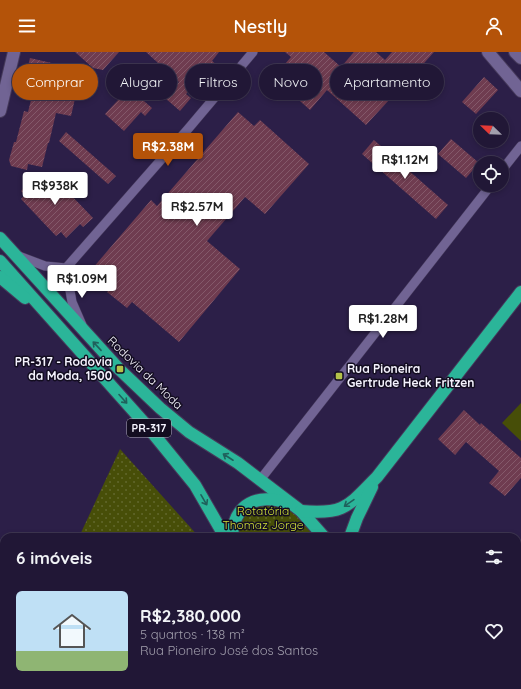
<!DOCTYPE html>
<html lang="pt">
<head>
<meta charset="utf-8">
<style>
  :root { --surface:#211736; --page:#29203e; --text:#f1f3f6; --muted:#a29fad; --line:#3e3651; --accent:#b45309 }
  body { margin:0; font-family:Quicksand,sans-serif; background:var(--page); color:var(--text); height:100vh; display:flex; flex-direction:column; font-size:15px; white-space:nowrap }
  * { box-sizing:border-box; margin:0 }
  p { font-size:13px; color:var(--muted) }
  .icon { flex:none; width:22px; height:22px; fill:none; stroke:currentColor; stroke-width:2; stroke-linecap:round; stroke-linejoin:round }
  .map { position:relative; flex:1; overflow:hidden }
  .sheet { position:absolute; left:0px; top:481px; width:521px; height:156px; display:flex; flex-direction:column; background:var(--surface); border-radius:12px 12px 0 0; box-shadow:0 2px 6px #0003,0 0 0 1px var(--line) }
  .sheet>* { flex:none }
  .guide { position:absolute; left:12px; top:12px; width:497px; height:36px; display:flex; gap:8px }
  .needle { width:26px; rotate:293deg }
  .tools { position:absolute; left:473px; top:60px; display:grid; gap:8px }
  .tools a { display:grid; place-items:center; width:36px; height:36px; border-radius:50%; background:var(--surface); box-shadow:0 2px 6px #0003,0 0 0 1px var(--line); font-size:20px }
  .price { position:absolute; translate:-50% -34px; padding:0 9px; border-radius:4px; background:#fff; color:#222; font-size:13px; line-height:26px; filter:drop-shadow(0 1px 2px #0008) }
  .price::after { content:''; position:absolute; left:50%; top:24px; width:12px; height:9px; margin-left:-6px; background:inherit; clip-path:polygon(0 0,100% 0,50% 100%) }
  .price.active { background:var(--accent); color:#fff }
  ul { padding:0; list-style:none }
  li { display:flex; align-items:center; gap:12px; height:100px; padding:0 16px }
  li+li { border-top:1px solid var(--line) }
  li span { display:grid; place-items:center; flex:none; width:112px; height:80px; border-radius:6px; color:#555 }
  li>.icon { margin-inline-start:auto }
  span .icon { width:48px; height:48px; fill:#fffc; stroke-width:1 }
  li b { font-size:17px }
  h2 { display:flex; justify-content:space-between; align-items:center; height:48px; padding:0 16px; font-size:17px }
  .tag { padding:0 14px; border-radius:18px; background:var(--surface); box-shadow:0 2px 6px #0003,0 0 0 1px var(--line); font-size:14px; line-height:36px }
  .tag.active { background:var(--accent); color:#fff }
  header { display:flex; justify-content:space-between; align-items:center; height:52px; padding:0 16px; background:var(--accent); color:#fff; font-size:18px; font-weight:600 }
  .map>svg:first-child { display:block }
  .green { fill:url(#green-dots) }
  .pitch { fill:#474e08 }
  .building { fill:url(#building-hatch) }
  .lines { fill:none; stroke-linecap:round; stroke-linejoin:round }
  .street-casing { stroke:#463a5b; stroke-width:10 }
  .secondary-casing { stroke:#463a5b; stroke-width:14 }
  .highway-casing { stroke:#463a5b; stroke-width:14 }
  .street { stroke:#716494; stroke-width:9 }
  .secondary { stroke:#716494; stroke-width:12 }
  .highway { stroke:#2bb599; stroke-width:12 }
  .oneway { stroke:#1f615c }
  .poi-dot { fill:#b4c24a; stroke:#130d20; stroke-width:1.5 }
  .labels { text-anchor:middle; stroke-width:3; stroke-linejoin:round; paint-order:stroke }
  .shield { fill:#130d20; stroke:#b1aebb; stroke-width:1 }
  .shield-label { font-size:11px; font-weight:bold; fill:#f5f3fe }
  .poi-label { font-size:12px; font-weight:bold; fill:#f5f3fe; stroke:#130d20; text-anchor:end }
  .street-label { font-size:12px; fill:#f5f3fe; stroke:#130d20 }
  .park-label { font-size:12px; fill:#cedf38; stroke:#130d20 }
</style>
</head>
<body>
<header><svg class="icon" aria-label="menu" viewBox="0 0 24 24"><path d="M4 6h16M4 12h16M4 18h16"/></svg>Nestly<svg class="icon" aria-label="person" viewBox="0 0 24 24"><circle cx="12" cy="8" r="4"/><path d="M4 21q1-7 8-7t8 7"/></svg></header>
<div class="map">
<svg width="521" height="637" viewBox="0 0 521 637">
  <defs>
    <pattern id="green-dots" width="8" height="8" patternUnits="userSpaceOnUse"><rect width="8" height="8" fill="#474e08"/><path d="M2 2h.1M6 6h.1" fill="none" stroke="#62682d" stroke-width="1.8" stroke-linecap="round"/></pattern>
    <pattern id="building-hatch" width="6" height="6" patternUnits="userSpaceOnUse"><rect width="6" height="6" fill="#6f3c50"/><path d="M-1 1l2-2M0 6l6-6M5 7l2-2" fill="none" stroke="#84596a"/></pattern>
  </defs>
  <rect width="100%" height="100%" fill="#2c1f48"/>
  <!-- green -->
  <g class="green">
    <path d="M120 397 199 485H79Z"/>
    <path d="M249 452 292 453 324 485H232Z"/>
    <path d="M0 595 4 597V633H300L290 637H0Z"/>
  </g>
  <!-- pitch -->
  <path class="pitch" d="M521 351V389L502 371Z"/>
  <!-- building -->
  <g class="building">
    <path d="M75 0H119L103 18 93 16Z"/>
    <path d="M146 0H219L212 9 218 14 210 22 207 19 186 42 191 46 180 59 165 46 179 30Z"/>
    <path d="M285 0H324L341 15 354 0H376L385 8 392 0H434L390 49 389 48 366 73 327 38 310 58 282 33 285 30 279 25 282 22 279 19 291 5Z"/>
    <path d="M30 6 86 19 81 39 77 38 71 64 56 61 49 91H48L42 115 28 112 27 118 11 114 9 108 14 90H16L24 59 28 60 36 28 25 26Z"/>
    <path d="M115 24 152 56 145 64 141 60 124 79 105 62 120 46 107 35 109 33 107 32Z"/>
    <path d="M484 25 498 38 476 62 462 50Z"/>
    <path d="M238 60 254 74 260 68 309 112 265 162 245 145 207 189 240 217 179 290 132 250 127 256 107 240 112 234 92 217 151 148 157 154Z"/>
    <path d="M66 80 116 124 108 132 59 89Z"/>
    <path d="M451 87 479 111 466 126 438 102Z"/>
    <path d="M374 88 448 153 436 167 362 102Z"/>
    <path d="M40 121 37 132 49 121 66 140 67 139 93 166 83 175 80 172 66 186 61 180 56 184 21 147 25 143 21 139Z"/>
    <path d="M464 358 480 373 481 371 521 406V426L505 444 489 431 499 419 466 390 455 403 438 387Z"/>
  </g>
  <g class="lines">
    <!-- street casing -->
    <g class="street-casing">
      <g id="street">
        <path d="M502 118 521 94"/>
        <path d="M16 203 45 214 66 216"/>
        <path d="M82 273 72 250 66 216 188 77 253 0"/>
        <path d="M260 428 491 133"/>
      </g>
    </g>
    <!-- secondary casing -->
    <g class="secondary-casing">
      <g id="secondary">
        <path d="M488 0 521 39"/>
        <path d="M515 0 521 6"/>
        <path d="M0 59 14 0"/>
      </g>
    </g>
    <!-- highway casing -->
    <g class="highway-casing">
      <g id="highway">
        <path d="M0 186 119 317 160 356 189 380 238 411 301 459 324 485"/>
        <path d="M0 209 147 374 195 433 225 485"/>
        <path d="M0 225 25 246"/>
        <path d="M301 459C345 463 348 454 377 425L521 240"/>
        <path d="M232 485C234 451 258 441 287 451"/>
        <path d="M350 485 357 466 372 435"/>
        <path d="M380 633 384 637"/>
        <path d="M414 633 417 637"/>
      </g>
    </g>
    <!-- street -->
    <use href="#street" class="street"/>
    <!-- secondary -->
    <use href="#secondary" class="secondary"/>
    <!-- highway -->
    <use href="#highway" class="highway"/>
  </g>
  <!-- one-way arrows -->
  <defs><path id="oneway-shaft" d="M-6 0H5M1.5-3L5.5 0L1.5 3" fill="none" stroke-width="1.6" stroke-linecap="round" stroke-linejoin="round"/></defs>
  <g class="oneway">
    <use href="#oneway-shaft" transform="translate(97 294) rotate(-133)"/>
    <use href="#oneway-shaft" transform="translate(123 347) rotate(48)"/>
    <use href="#oneway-shaft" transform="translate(228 405) rotate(-147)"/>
    <use href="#oneway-shaft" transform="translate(204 448) rotate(60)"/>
    <use href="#oneway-shaft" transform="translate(349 451) rotate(145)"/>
  </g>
  <!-- markers -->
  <g class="poi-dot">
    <rect x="116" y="313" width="8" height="8" rx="2"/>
    <rect x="335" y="320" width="8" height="8" rx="2"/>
  </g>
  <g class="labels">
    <!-- shield labels -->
    <rect class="shield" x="127" y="367" width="44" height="18" rx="3"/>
    <g class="shield-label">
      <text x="149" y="380">PR-317</text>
    </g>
    <!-- poi labels -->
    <g class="poi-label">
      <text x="112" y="314">PR-317 - Rodovia<tspan x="112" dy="14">da Moda, 1500</tspan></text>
      <text x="347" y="321" text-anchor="start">Rua Pioneira<tspan x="347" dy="14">Gertrude Heck Fritzen</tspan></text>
    </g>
    <!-- street labels -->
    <g class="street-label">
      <text transform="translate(145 321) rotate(44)" y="4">Rodovia da Moda</text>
    </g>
    <!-- park labels -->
    <g class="park-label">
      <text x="263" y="463">Rotatória<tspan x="263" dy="14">Thomaz Jorge</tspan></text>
    </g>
  </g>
</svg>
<div class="tools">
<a><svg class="needle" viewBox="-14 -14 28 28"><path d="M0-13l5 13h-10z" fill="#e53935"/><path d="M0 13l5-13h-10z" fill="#a29fad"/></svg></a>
<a><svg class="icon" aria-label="locate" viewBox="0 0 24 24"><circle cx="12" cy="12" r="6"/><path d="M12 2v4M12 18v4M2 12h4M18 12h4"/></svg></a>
</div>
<b class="price active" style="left:168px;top:115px">R$2.38M</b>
<b class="price" style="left:405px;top:128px">R$1.12M</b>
<b class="price" style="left:55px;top:154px">R$938K</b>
<b class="price" style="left:197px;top:175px">R$2.57M</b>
<b class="price" style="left:82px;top:247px">R$1.09M</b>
<b class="price" style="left:383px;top:287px">R$1.28M</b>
<div class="guide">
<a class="tag active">Comprar</a>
<a class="tag">Alugar</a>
<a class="tag">Filtros</a>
<a class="tag">Novo</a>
<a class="tag">Apartamento</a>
</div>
<section class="sheet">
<h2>6 imóveis<svg class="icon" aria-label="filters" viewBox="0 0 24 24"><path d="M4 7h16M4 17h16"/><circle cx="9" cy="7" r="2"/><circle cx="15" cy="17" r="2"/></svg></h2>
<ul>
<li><span style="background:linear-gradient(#bfe0f5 75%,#8fb573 0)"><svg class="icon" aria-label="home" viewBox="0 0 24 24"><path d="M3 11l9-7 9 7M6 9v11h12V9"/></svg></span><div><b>R$2,380,000</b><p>5 quartos · 138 m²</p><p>Rua Pioneiro José dos Santos</p></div><svg class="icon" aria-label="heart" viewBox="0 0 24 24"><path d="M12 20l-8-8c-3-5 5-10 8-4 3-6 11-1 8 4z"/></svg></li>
</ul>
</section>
</div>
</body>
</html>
